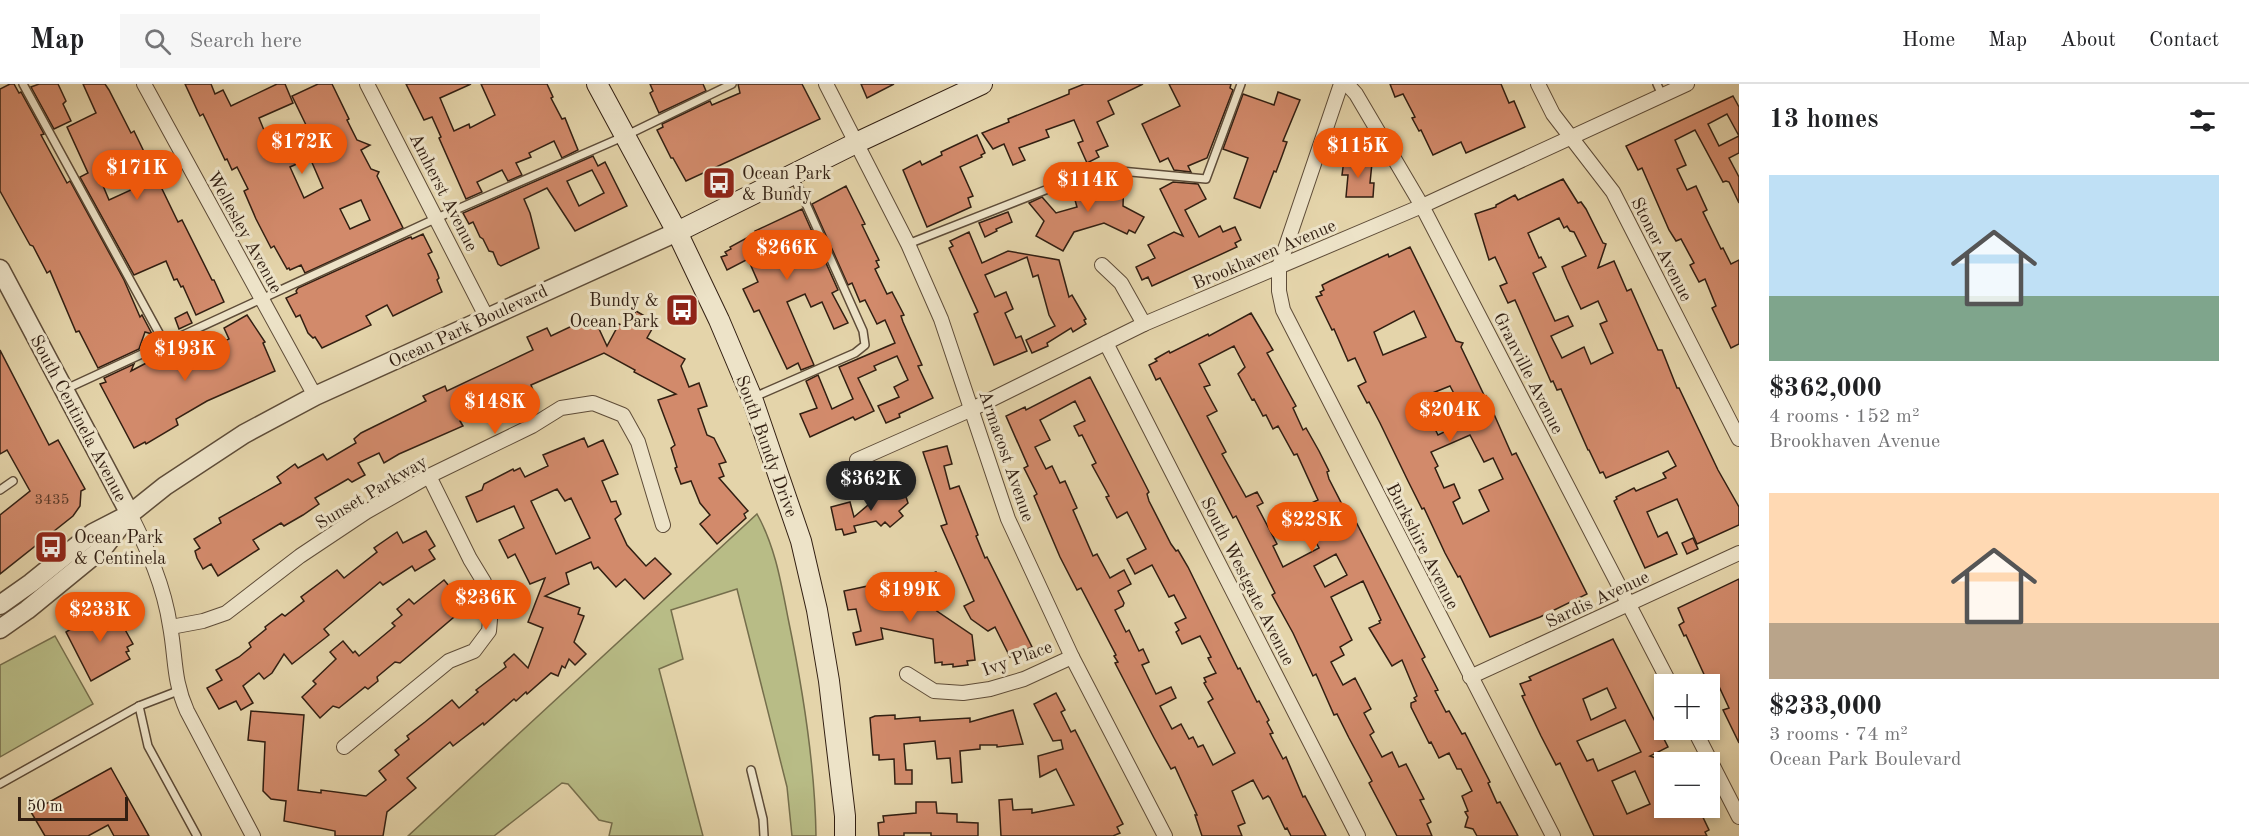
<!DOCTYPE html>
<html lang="en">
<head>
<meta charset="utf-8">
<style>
  :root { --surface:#fff; --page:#f6f6f6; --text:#202124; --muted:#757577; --line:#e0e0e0; --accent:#ea580c }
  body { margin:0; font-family:"Old Standard TT",serif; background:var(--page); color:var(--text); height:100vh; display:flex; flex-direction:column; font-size:22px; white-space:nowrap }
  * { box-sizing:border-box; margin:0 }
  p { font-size:20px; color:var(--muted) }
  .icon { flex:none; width:33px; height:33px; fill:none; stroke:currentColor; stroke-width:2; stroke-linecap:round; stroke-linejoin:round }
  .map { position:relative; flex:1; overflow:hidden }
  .panel { display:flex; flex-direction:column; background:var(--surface); width:510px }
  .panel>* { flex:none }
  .controls { position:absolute; left:1654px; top:590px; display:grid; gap:12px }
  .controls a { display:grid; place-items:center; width:66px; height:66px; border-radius:0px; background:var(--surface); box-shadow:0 3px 9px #0003; font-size:30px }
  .scale { position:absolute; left:18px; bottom:15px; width:110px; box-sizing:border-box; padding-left:6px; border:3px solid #321f12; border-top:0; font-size:16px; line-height:21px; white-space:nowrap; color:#321f12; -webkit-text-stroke:4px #ede3c8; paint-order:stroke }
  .price { position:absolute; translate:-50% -51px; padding:0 14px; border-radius:21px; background:var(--accent); color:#fff; font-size:20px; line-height:39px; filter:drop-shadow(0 2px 3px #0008) }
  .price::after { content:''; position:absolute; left:50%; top:36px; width:18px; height:14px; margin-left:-9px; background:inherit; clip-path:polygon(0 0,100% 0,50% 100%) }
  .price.selected { background:#222; color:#fff }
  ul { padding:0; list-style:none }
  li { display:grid; align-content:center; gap:12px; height:318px; padding:0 30px }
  li span { display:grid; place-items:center; height:186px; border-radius:0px; color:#555 }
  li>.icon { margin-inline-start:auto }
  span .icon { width:108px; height:108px; fill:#fffc; stroke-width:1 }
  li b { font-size:26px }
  h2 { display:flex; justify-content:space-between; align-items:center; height:72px; padding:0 30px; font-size:26px }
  header { display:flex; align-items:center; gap:36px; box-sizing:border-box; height:84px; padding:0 30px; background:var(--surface); border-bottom:2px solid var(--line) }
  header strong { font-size:28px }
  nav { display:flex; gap:33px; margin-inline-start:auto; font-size:21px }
  .search { width:420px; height:54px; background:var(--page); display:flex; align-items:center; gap:15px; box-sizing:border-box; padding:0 21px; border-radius:0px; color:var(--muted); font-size:22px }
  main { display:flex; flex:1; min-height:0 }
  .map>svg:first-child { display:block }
  .green { fill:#b8bc86; stroke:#756e4c; stroke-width:1.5 }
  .building { fill:#d28a6b; stroke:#321f12; stroke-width:1.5; fill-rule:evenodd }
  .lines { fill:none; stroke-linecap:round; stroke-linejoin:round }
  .service-casing { stroke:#5e4c38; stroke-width:10 }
  .minor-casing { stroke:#5e4c38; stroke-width:16 }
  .tertiary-casing { stroke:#5e4c38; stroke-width:21 }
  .secondary-casing { stroke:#321f12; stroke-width:22 }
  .service { stroke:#ede3c8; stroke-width:7 }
  .minor { stroke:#ede3c8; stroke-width:14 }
  .tertiary { stroke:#ede3c8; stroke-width:18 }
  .secondary { stroke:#ede3c8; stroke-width:20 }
  .labels { text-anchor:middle; stroke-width:6; stroke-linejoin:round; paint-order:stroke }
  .number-label { font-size:15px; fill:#5a3a28 }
  .poi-label { font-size:18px; fill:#321f12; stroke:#ede3c8; text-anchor:start }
  .street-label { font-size:18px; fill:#321f12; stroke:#ede3c8 }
</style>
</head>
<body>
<header>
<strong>Map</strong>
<div class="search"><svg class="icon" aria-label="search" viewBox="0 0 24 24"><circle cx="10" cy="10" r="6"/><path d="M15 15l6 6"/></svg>Search here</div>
<nav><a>Home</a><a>Map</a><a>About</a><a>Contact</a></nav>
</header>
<main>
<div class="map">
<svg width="1739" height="752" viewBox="0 0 1739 752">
  <rect width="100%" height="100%" fill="#e4d4aa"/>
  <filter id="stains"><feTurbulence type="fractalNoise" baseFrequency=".00333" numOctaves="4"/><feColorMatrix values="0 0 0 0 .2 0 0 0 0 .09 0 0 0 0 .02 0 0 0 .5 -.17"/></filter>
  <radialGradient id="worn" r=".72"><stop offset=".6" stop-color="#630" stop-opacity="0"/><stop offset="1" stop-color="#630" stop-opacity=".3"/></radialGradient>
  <!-- green -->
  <g class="green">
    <path d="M757 430C775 462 781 498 788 534 803 606 815 679 816 752H792L787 703 737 505 671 526 683 575 659 585 703 752H609L612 739 599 736 568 700 562 699 494 752H408Z"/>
    <path d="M55 552 93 620 0 673V581Z"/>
  </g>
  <!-- building -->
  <g class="building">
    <path d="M10 0H14L19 9 21 8 44 50 41 51 67 99 70 97 124 196 140 233 142 231 152 250 145 248 139 265 98 284 79 247 76 248 50 187 47 189 33 162 30 161 0 107V5Z"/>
    <path d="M39 0H58L66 17 63 20 71 37 54 45 31 3Z"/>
    <path d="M83 0H105L109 6 131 49 134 47 178 138 182 136 212 196H214L224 218 196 231 183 202 181 203 177 195 174 196 166 177 134 191 80 93 88 89 67 43 96 29ZM120 82 131 106 109 116 99 92Z"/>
    <path d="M185 0H211L215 10 223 6 231 22 277 0H285L293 19 259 34 275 73 309 59 302 45 307 43 292 12 318 0H332L349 35 347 36 357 56 370 61 361 66 371 85 379 88 377 92 403 144 305 189 301 181 290 186 289 184 287 185 274 162 271 164 256 135 244 107 248 105 237 83 232 86 227 75 225 76 203 30 200 32 198 28ZM310 74 323 104 304 114 290 83ZM361 116 370 136 350 145 340 125Z"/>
    <path d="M406 0H471L440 14 454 47 469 40 470 44 495 31 481 0H547L553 13 551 14 562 35 565 34 578 66 562 74 554 57 529 69 531 73 516 79 522 91 508 97 502 86 477 98 482 108 466 115 439 54 441 53 432 33 424 36Z"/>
    <path d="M650 0H703L706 7 659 29 650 9 653 7Z"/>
    <path d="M738 0H802L820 35 686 97 673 74H671L657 46 663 43 662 40 710 17 712 21 740 9Z"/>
    <path d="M861 0H894L867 14Z"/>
    <path d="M1084 0H1143L1108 17 1114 30 1097 38 1108 62 1096 67 1099 73 1087 79 1078 59 1083 57 1074 36 1046 46 1049 53 1019 64 1025 76 1013 81 1004 60 993 65 982 49 1009 38 1008 35 1069 10V6Z"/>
    <path d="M1169 0H1231L1230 4 1233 6 1207 74 1188 82 1191 88 1174 86 1168 74 1160 78 1142 40 1180 22Z"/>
    <path d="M1390 0H1501L1509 19 1514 17 1525 43 1466 69 1461 58 1433 71 1421 46 1419 47 1412 34 1415 33 1403 10 1395 13Z"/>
    <path d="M1278 8 1300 16 1283 57 1287 58 1282 72 1276 88 1274 87 1260 124 1234 114 1248 74 1223 65 1243 10 1274 21Z"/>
    <path d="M1733 12 1739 23V69L1729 74 1739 93V119L1729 98 1726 97 1723 98 1695 46 1675 56 1686 81 1677 85 1687 106 1696 102 1707 126 1703 128 1721 165 1723 164 1731 180 1739 176V260L1731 264 1712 224 1716 222 1705 195 1699 198 1690 181 1694 179 1681 155 1676 157 1669 146 1642 84 1638 86 1626 62ZM1727 30 1739 52 1719 62 1708 40Z"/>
    <path d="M977 51 985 69 981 71 982 73 960 83 973 112 968 114 971 123 927 143 903 86 920 77 922 81 942 71 941 68Z"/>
    <path d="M593 72 598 82 605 78 627 122 575 147 547 104 524 115 530 129 539 164 501 182 498 180 493 168 489 167 483 155 480 153 473 138 469 140 463 129ZM592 86 604 109 579 122 567 97Z"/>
    <path d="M1344 76 1372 79 1370 99H1374L1373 113H1346L1348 91H1342Z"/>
    <path d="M1097 92 1124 93 1123 122 1144 133 1135 149 1129 146 1127 150 1104 139 1074 148 1063 167 1036 152 1044 137 1029 119 1042 113 1056 129 1077 123 1075 116 1090 111 1086 99 1095 96 1094 93Z"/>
    <path d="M1563 95 1578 119 1581 118 1586 125 1603 159 1606 160 1598 184 1614 177 1627 207 1631 205 1658 266H1662L1677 304H1679L1718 386 1739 423V441L1697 460 1677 415 1647 428 1658 453 1667 448 1677 470 1645 484 1614 417 1617 415 1616 413 1634 404 1636 407 1666 394 1663 389 1676 382 1668 367 1606 394 1603 388 1600 389 1589 366H1588L1561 305 1557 306 1553 297 1551 298 1515 216 1508 219 1500 202 1507 199 1495 173 1489 176 1475 130 1496 123V121L1515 111 1518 116ZM1559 134 1564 144 1567 142 1570 147 1574 148 1586 172 1562 183 1567 195 1581 225 1598 217 1607 237 1600 240 1613 269 1591 280 1584 263 1562 274 1551 252 1573 242 1568 232 1555 237 1533 189 1546 183 1541 173 1539 174 1528 149Z"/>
    <path d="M1173 98 1198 100 1206 115 1185 126 1199 153 1220 142 1223 148 1235 143 1241 156 1235 159 1237 163 1152 202 1148 193 1142 196 1136 183 1155 174 1148 161 1174 148 1183 152 1160 105Z"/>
    <path d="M846 102 865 140 862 141 879 176 876 177 879 183 875 185 887 210 892 208 904 231 901 232 903 238 922 281 918 282 933 314 899 330 900 333 886 339 878 322 899 313 894 303 908 296 897 272 874 282 876 286 858 294 874 327 855 336 853 333 810 353 800 330 817 324 806 297 818 291 832 325 853 315 839 283 895 259 885 236 877 240 865 216 860 218 852 199 848 201 812 120Z"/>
    <path d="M802 125 838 206 832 209 848 239 834 245 822 218 811 223 805 210 787 218 814 281 801 286 798 279 787 285 759 226 754 228 743 205 758 198 748 175 727 186 721 173 727 171 725 168 731 165 730 163 756 149 755 147Z"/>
    <path d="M1008 128 1012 138 996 145 997 147 985 153 979 139Z"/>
    <path d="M969 148 982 179 1008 167 1059 176 1069 213 1072 211 1086 235 1084 236 1086 240 1073 248 1071 244 1047 259 1048 262 1032 269 1026 256 1055 242 1049 231 1038 191 1033 193 1027 173 985 191 995 213 1006 208 1013 225 1005 229 1016 254 1021 252 1027 267 994 281 974 230 978 228 949 164 953 162 950 157Z"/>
    <path d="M423 150 432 168 428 170 437 188 439 194 437 196 442 208 393 232 387 221 366 232 371 241 322 264 315 253 313 254 308 249 300 231 296 233 286 214 297 209 296 207 298 204 408 154 411 153 412 155Z"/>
    <path d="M1410 163 1456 257 1463 259 1461 263 1485 313 1486 312 1512 371 1516 369 1587 510 1540 533 1490 553 1460 492 1458 493 1445 469 1424 424 1422 425 1408 397 1380 339 1369 318 1367 319 1358 302 1366 298 1355 274 1348 277 1334 245 1332 246 1316 213 1322 211 1320 208 1324 206 1322 201 1330 197 1388 170 1389 173ZM1414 227 1426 253 1383 271 1374 248ZM1450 302 1461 323 1452 327 1459 341 1438 351 1420 314ZM1470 351 1484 378 1493 374 1503 395 1479 406 1489 427 1463 440 1453 418 1460 414 1454 400 1444 404 1435 384 1438 382 1431 368Z"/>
    <path d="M636 227 648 234 644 240 652 245 647 254 685 275 681 282 689 303 699 299 707 322 698 325 707 351 714 354 726 378 719 380 724 392 719 394 748 427 744 430 746 434 717 460 700 440 710 431 700 419 691 397 681 400 675 384 677 383 671 364 675 361 658 316 676 310 634 288 635 286 604 269 531 301 533 306 509 319 494 326 493 323 460 337 463 342 399 370 384 379 379 369 358 379 365 391 352 398 348 395 315 414 319 420 303 431 284 442 281 439 253 456 259 465 218 492 211 480 203 485 197 474 195 467 200 464 194 455 221 439 219 434 281 399 277 393 295 380 298 384 323 370 327 376 356 359 354 355 361 349 426 317 423 312 445 302 447 307 533 266 527 253 547 244 551 252 593 232 607 262 619 240 626 243Z"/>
    <path d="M187 228 192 239 179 245 175 234Z"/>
    <path d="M1251 229 1273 266 1267 269 1296 322 1293 324 1303 346 1306 344 1319 367 1329 387 1327 388 1329 395 1348 432 1352 430 1425 573 1422 575 1438 606 1435 607 1446 628 1449 627 1462 650 1465 649 1490 698 1488 699 1497 719 1500 718 1518 752H1477L1473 745 1465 743 1468 733 1465 728 1468 727 1462 712 1472 707 1461 685H1457L1449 669 1439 674 1431 658 1429 659 1411 623V619L1416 617 1414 614 1417 612 1402 576 1392 582 1369 544 1380 539 1379 537 1381 536 1363 497 1331 513 1352 556 1340 563 1344 571 1331 578 1343 601 1355 594 1371 625 1364 629 1374 648 1370 651 1382 673 1392 668 1399 683 1406 680 1424 715 1420 716 1431 738 1427 740 1432 752H1397L1369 699 1372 697 1349 654 1337 630 1334 631 1316 590 1313 592 1293 549 1272 511 1275 509 1236 432 1233 434 1160 294 1156 296 1149 281 1157 277 1155 275 1169 267 1170 269 1208 250 1209 252ZM1234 262 1245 283 1238 290 1252 316 1254 315 1263 332 1266 331 1273 345 1278 342 1294 371 1297 370 1318 416 1307 421 1311 428 1308 430 1317 448 1312 451 1319 464 1283 483 1273 462 1277 460 1257 422 1263 419 1257 408 1246 413 1222 370 1226 368 1207 332 1217 327 1204 303 1210 301 1199 280ZM1336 470 1347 491 1325 503 1314 482Z"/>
    <path d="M247 231 265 258 263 259 275 287 207 317 176 335 178 341 146 360 145 358 134 364 100 300 106 298 104 294 134 280 131 287 171 266 179 280 229 255 224 244Z"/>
    <path d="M0 266 49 361 58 356 85 405 81 407 80 422 73 432 0 490V431L30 407 7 366 0 370Z"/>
    <path d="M1090 293 1149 408 1147 410 1149 417 1171 460 1176 467 1178 466 1188 483 1238 585 1240 584 1257 618 1259 617 1269 636 1267 638 1273 649 1270 650 1283 675 1286 673 1303 713 1305 712 1326 752H1291L1287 744 1285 745 1270 714 1268 712 1263 715 1253 696 1232 707 1245 739 1238 742 1242 752H1202L1195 731H1197L1175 683 1171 685 1154 654 1115 579 1118 578 1114 572 1116 571 1081 504 1077 506 1060 473 1034 412 1037 410 1024 384 1028 382 1006 332 1025 323 1026 326ZM1075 317 1085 337 1074 342 1079 352 1082 351 1096 379 1092 381 1109 412 1106 413 1117 434 1127 428 1146 465 1127 475 1135 490 1152 481 1169 513 1174 511 1186 534 1175 539 1179 546 1176 548 1182 560 1200 552 1211 573 1208 574 1216 589 1204 594 1206 598 1204 599 1213 615 1208 618 1235 669 1213 681 1203 661 1198 663 1193 653 1189 655 1181 640 1172 645 1160 622 1176 614 1171 603 1156 610 1142 581 1149 578 1143 565 1139 567 1129 546 1126 548 1115 526 1123 522 1124 519 1118 507 1131 500 1124 486 1110 494 1097 470 1093 472 1073 426 1077 424 1065 397 1060 399 1052 382 1046 385 1035 363 1050 356 1040 336Z"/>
    <path d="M584 354 588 363 603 356 618 390 602 397 611 418 616 417 621 430 615 435 627 461 646 482 655 474 671 490 644 515 625 495 616 503 598 483 594 485 591 478 566 489 569 500 545 512 580 524 578 530 584 532 574 558 586 570 575 581 569 575 565 584 562 582 558 592 551 589 527 610 526 608 516 617 514 615 484 641 483 639 453 662 450 658 407 694 416 704 387 728 383 752H335V747L284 737 286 717 271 715 263 707 265 658 248 656 251 627 304 631 298 706 321 709V706L366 712 386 696 379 687 399 671 395 666 409 655 407 652 425 638 452 616 459 624 478 608 476 606 506 583 504 579 514 570 528 584 543 544 528 538 545 494 530 500 515 470 508 474 499 456 524 444 514 422 477 438 466 413 482 406 484 400 513 385 514 387 520 384 525 393 548 382 543 371ZM557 405 565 417 571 414 590 454 556 470 531 417Z"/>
    <path d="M947 362 952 380 944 382 950 405 959 402 978 451 976 452 985 474 987 473 1032 563 1010 573 995 543 988 547 971 535 964 522 974 517 941 442 947 440 923 368Z"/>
    <path d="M896 402 906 413 908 419 899 427 903 432 890 443 885 438 881 442 876 437 854 442 856 448 844 451 842 445 836 446 831 423 850 418 854 433 888 404 891 407Z"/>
    <path d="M426 447 435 462 429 466 435 475 415 487 412 482 383 501 380 498 324 545 329 551 292 580 284 570 272 589 264 595 259 589 243 602 253 619 241 626 236 617 219 625 207 604 222 596 216 586 239 573 251 563 249 559 266 545 265 543 282 530 285 532 304 517 301 513 337 486 344 494 377 468 374 464 397 448 403 459Z"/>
    <path d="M1693 454 1698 465 1687 470 1682 459Z"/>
    <path d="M936 488 942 504 930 508 925 492Z"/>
    <path d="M1739 495V659L1723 626 1729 624 1716 596 1708 599 1686 551 1684 552 1679 541 1684 538 1678 524Z"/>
    <path d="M444 496 459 514 450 522 455 529 453 531 454 533 400 579 395 578 377 593 378 597 368 605 365 603 339 624 333 622 320 634 302 613 316 600 313 597 336 575 330 568 343 557 353 569 355 567 359 572 395 542 392 539 402 531 397 525 409 515 414 520Z"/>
    <path d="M868 502 871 514 904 508 905 503 928 509 931 523 972 551 975 576 967 577 968 581 953 583V580L942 581V578L935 579 933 555 881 544 883 555 856 561 853 549 861 547 856 525 848 526 844 507Z"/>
    <path d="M107 524 113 536 118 533 133 560 127 563 129 567 126 568 130 575 91 597 66 548 79 540 77 536 92 528 93 531Z"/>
    <path d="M1613 555 1668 663 1650 672 1665 677V723H1698L1709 746 1705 748 1707 752H1594L1560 679 1556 681 1541 652 1522 612 1525 611 1520 600 1531 596 1529 593ZM1607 604 1616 624 1591 636 1583 615ZM1625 636 1641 668 1598 687 1593 675 1587 677 1577 657ZM1635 687 1650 720 1627 730 1612 697Z"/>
    <path d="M1056 609 1065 626 1061 628 1071 648 1075 646 1123 740 1117 743 1120 749 1113 752H1001L999 716 1012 715 1013 726 1032 725V729L1074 721 1056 685 1040 693 1038 672 1063 665 1061 656 1053 657 1034 620Z"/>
    <path d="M1013 626 1023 660 997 663V661H980V665L960 667 962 698 952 699 950 674 937 675 935 657 904 660 906 686H912V700H895L894 675 879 676V671H873L870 634 875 632 895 631V635L920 633V637L970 634V638Z"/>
    <path d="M111 684 149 752H114L108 741 88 752H45L31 728Z"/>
    <path d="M916 718H936L937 729 957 730V738L978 739V752H931V749H904V752H879L878 739 884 738 883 732 916 729Z"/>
  </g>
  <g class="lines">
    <!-- service casing -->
    <g class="service-casing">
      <g id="service">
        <path d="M23 0 165 260"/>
        <path d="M1657 0 1662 11"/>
        <path d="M908 160 1099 85 1206 95 1241 0"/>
        <path d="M66 305 437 134 625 52 732 0"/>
        <path d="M752 314 855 269 865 261 863 247 794 93"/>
        <path d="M0 406 13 397"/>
        <path d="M139 622 148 662 197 752"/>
        <path d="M751 686 763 735 764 752"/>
        <path d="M0 700 139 622 178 607"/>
      </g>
    </g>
    <!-- minor casing -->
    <g class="minor-casing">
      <g id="minor">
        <path d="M144 0 315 312"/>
        <path d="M367 0 487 234"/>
        <path d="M826 0 908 160 941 235 1008 435 1072 573 1165 752"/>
        <path d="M1341 0 1279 183V207L1283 226 1553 752"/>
        <path d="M1347 0 1356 10 1422 122 1670 600"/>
        <path d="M1538 0 1553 30 1613 108 1739 355"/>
        <path d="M1102 181 1121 199 1144 240"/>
        <path d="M1106 259 1358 752"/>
        <path d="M857 376 972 325 1144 240 1422 122 1687 0"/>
        <path d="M130 430C148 466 164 502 170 542 176 574 173 596 187 627L253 752"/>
        <path d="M171 543 203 537 226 529 300 472 366 428 429 392 532 342 561 324 593 319 623 331 638 358 663 441"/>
        <path d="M907 590 934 607 963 609 990 605 1024 595 1072 573"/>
        <path d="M1470 593 1739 469"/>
        <path d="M1694 645 1739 733"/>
        <path d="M344 663 449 577 474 567 489 547 491 524 484 498 470 475 429 392"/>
      </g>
    </g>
    <!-- tertiary casing -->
    <g class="tertiary-casing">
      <g id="tertiary">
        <path d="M0 185 130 430"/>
        <path d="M0 521 31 499 93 449 130 430 165 402 244 350 315 312 677 148"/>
        <path d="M0 545 27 526 104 463 125 436"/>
      </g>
    </g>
    <!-- secondary casing -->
    <g class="secondary-casing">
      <g id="secondary">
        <path d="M597 0 677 148 719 236 752 314 801 457 817 526 829 597 845 732V752"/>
        <path d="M677 148 856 59 982 0"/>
      </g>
    </g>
    <!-- service -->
    <use href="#service" class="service"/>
    <!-- minor -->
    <use href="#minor" class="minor"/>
    <!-- tertiary -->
    <use href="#tertiary" class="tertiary"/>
    <!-- secondary -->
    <use href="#secondary" class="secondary"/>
  </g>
  <!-- icons -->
  <defs>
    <g id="bus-square" transform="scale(1.725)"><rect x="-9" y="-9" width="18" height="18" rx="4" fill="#8f2418" stroke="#ede3c8"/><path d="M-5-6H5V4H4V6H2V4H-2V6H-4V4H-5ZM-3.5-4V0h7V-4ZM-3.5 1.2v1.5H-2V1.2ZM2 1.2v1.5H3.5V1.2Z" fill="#fff"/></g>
  </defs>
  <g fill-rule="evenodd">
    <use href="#bus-square" x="719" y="99"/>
    <use href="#bus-square" x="682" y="226"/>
    <use href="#bus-square" x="51" y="463"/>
  </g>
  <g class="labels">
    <!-- number labels -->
    <g class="number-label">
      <text x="52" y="420">3435</text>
    </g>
    <!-- poi labels -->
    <g class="poi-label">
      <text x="742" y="95">Ocean Park<tspan x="742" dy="21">&amp; Bundy</tspan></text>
      <text x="659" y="222" text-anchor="end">Bundy &amp;<tspan x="659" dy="21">Ocean Park</tspan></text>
      <text x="74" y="459">Ocean Park<tspan x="74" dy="21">&amp; Centinela</tspan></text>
    </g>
    <!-- street labels -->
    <g class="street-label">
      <text transform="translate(444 108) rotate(63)" y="6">Amherst Avenue</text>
      <text transform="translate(245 148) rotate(61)" y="6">Wellesley Avenue</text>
      <text transform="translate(1662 165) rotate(63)" y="6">Stoner Avenue</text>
      <text transform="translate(1264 170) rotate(-23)" y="6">Brookhaven Avenue</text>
      <text transform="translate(468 242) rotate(-25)" y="6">Ocean Park Boulevard</text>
      <text transform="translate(1529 289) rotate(63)" y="6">Granville Avenue</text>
      <text transform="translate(79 334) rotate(62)" y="6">South Centinela Avenue</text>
      <text transform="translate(767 362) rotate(70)" y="6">South Bundy Drive</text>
      <text transform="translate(1007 372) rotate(71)" y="6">Armacost Avenue</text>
      <text transform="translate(371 408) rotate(-31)" y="6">Sunset Parkway</text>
      <text transform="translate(1423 462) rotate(63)" y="6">Burkshire Avenue</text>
      <text transform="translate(1248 497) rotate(63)" y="6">South Westgate Avenue</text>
      <text transform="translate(1597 515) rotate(-25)" y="6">Sardis Avenue</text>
      <text transform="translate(1017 574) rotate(-20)" y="6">Ivy Place</text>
    </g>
  </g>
  <rect width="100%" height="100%" filter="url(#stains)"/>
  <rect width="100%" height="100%" fill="url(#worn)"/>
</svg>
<div class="controls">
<a>+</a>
<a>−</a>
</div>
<div class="scale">50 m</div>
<b class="price" style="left:302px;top:91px">$172K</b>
<b class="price" style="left:1358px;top:95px">$115K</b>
<b class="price" style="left:137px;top:117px">$171K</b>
<b class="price" style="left:1088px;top:129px">$114K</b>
<b class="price" style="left:787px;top:197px">$266K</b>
<b class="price" style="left:185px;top:298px">$193K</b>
<b class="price" style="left:495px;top:351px">$148K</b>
<b class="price" style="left:1450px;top:359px">$204K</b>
<b class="price selected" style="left:871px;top:428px">$362K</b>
<b class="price" style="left:1312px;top:469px">$228K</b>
<b class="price" style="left:910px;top:539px">$199K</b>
<b class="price" style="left:486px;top:547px">$236K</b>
<b class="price" style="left:100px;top:559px">$233K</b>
</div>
<section class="panel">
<h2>13 homes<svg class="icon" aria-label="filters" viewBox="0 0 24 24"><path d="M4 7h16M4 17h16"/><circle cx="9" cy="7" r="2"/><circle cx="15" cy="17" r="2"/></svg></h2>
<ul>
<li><span style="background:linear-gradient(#bfe0f5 65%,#7fa58c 0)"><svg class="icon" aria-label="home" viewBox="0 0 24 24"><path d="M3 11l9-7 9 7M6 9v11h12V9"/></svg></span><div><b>$362,000</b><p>4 rooms · 152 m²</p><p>Brookhaven Avenue</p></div></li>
<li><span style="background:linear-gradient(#ffd9b3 70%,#b9a48a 0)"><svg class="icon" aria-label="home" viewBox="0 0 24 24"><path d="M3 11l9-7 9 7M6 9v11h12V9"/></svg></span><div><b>$233,000</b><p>3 rooms · 74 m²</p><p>Ocean Park Boulevard</p></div></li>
</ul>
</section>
</main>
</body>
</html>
